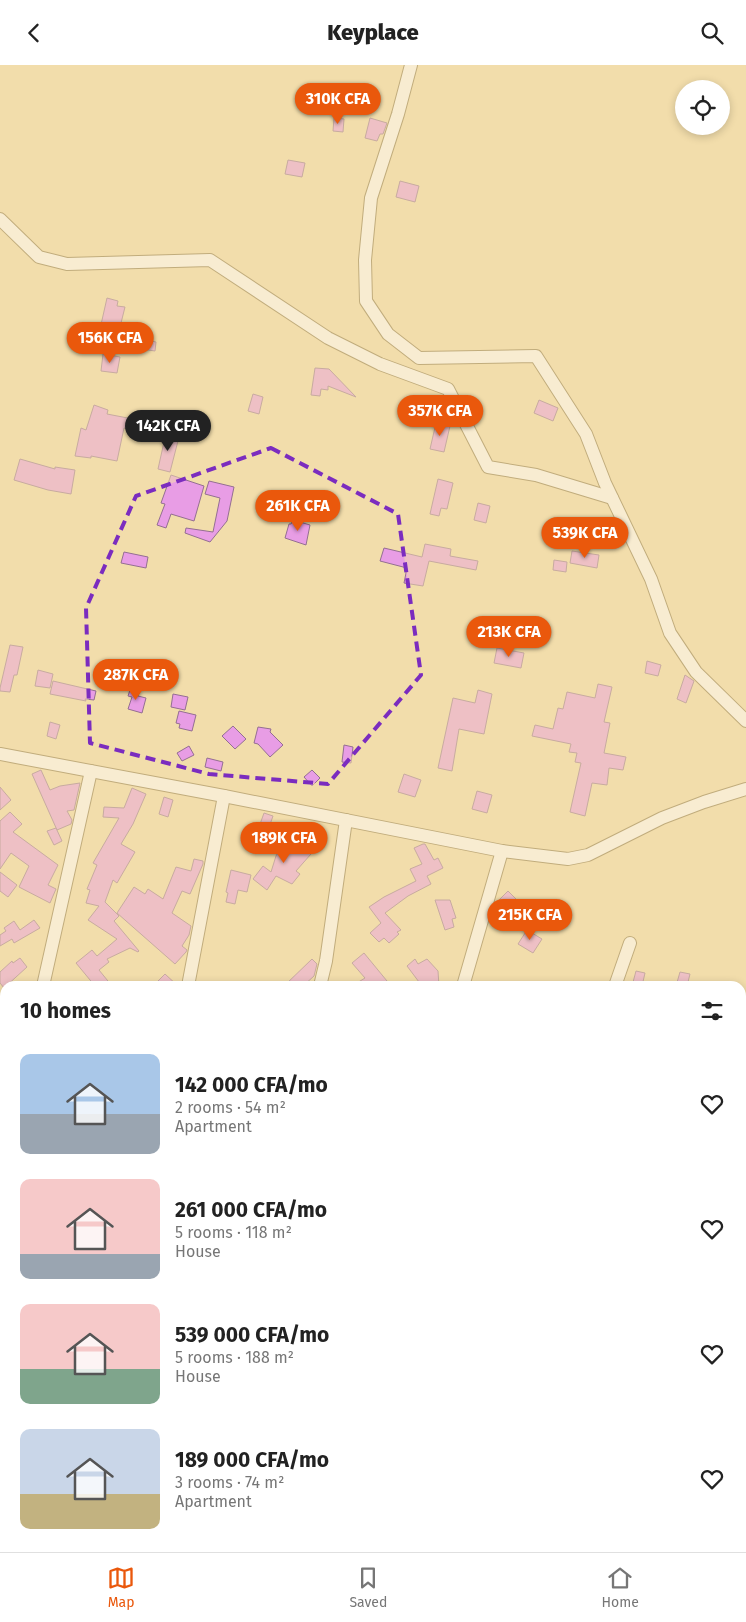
<!DOCTYPE html>
<html lang="en">
<head>
<meta charset="utf-8">
<style>
  :root { --surface:#fff; --page:#f6f6f6; --text:#222; --muted:#767676; --line:#e0e0e0; --accent:#ea580c }
  body { margin:0; font-family:"Fira Sans",sans-serif; background:var(--page); color:var(--text); height:100vh; display:flex; flex-direction:column; font-size:19px; white-space:nowrap }
  * { box-sizing:border-box; margin:0 }
  p { font-size:16px; color:var(--muted) }
  .icon { flex:none; width:28px; height:28px; fill:none; stroke:currentColor; stroke-width:2; stroke-linecap:round; stroke-linejoin:round }
  .map { position:relative; flex:1; overflow:hidden }
  .sheet { position:absolute; left:0px; top:916px; width:746px; height:571px; display:flex; flex-direction:column; background:var(--surface); border-radius:15px 15px 0 0; box-shadow:0 2px 8px #0003 }
  .sheet>* { flex:none }
  .buttons { position:absolute; left:675px; top:15px; display:grid; gap:10px }
  .buttons a { display:grid; place-items:center; width:55px; height:55px; border-radius:50%; background:var(--surface); box-shadow:0 2px 8px #0003; font-size:25px }
  .price { position:absolute; translate:-50% -42px; padding:0 11px; border-radius:18px; background:var(--accent); color:#fff; font-size:16px; line-height:32px; filter:drop-shadow(0 1px 2px #0008) }
  .price::after { content:''; position:absolute; left:50%; top:30px; width:15px; height:11px; margin-left:-8px; background:inherit; clip-path:polygon(0 0,100% 0,50% 100%) }
  .price.on { background:#222; color:#fff }
  ul { padding:0; list-style:none }
  li { display:flex; align-items:center; gap:15px; height:125px; padding:0 20px }
  li span { display:grid; place-items:center; flex:none; width:140px; height:100px; border-radius:10px; color:#555 }
  li>.icon { margin-inline-start:auto }
  span .icon { width:60px; height:60px; fill:#fffc; stroke-width:1 }
  li b { font-size:21px }
  h2 { display:flex; justify-content:space-between; align-items:center; height:60px; padding:0 20px; font-size:21px }
  header { display:flex; justify-content:space-between; align-items:center; height:65px; padding:0 20px; background:var(--surface); font-size:22px; font-weight:800 }
  .tabs { display:flex; justify-content:space-around; align-items:center; height:70px; border-top:1px solid var(--line); background:var(--surface); font-size:14px; color:var(--muted) }
  .tabs a { display:grid; justify-items:center; gap:2px }
  .tabs .on { color:var(--accent) }
  .map>svg:first-child { display:block }
  .building { fill:#e89de5; stroke:#946f92 }
  .lines { fill:none; stroke-linecap:round; stroke-linejoin:round }
  .street-casing { stroke:#867344; stroke-width:14 }
  .street { stroke:#fff; stroke-width:12 }
  .marked { fill:none; stroke:#7b2cbf; stroke-width:4; stroke-dasharray:10 6; stroke-linejoin:round }
</style>
</head>
<body>
<header><svg class="icon" aria-label="back" viewBox="0 0 24 24"><path d="M15 5l-7 7 7 7"/></svg>Keyplace<svg class="icon" aria-label="search" viewBox="0 0 24 24"><circle cx="10" cy="10" r="6"/><path d="M15 15l6 6"/></svg></header>
<div class="map">
<svg width="746" height="1487" viewBox="0 0 746 1487">
  <rect width="100%" height="100%" fill="#f2ddab"/>
  <!-- building -->
  <g class="building">
    <path d="M334 53 344 54 343 67 333 66Z"/>
    <path d="M370 53 387 58 383 69H380L377 76 365 73Z"/>
    <path d="M288 95 305 98 302 112 285 109Z"/>
    <path d="M400 116 419 121 415 137 396 132Z"/>
    <path d="M107 233 118 236 117 241 125 242 120 262 110 260 109 266 100 264Z"/>
    <path d="M137 273 156 277 155 286 135 283Z"/>
    <path d="M103 289 120 292 117 308 101 306Z"/>
    <path d="M315 303 329 304 356 332 328 321V325L321 324 320 331 311 330Z"/>
    <path d="M253 329 263 332 259 349 248 346Z"/>
    <path d="M539 335 558 343 553 356 534 348Z"/>
    <path d="M94 340 108 345 107 349 138 355 140 349 149 351 144 368 124 363 117 396 91 391V393L75 391 81 363 86 365Z"/>
    <path d="M436 358 450 361 444 387 430 384Z"/>
    <path d="M166 368 179 372 170 407 158 404Z"/>
    <path d="M20 394 55 404V402L75 405 71 429 48 425 14 415Z"/>
    <path d="M171 410 204 421 194 456 171 449 166 463 157 460 165 439 161 438Z"/>
    <path d="M438 414 453 418 447 444 441 443 439 451 430 449Z"/>
    <path d="M209 416 234 422 227 456 210 477 185 468 186 463 213 467 220 433 205 429Z"/>
    <path d="M291 427 304 429 301 442 289 439Z"/>
    <path d="M478 438 490 441 486 458 474 455Z"/>
    <path d="M293 455 310 460 306 480 285 473 289 459H291Z"/>
    <path d="M425 479 451 484 450 491 478 496 476 505 429 496 423 521 404 518 407 503 380 496 384 483 422 492Z"/>
    <path d="M572 486 599 490 597 503 570 498Z"/>
    <path d="M124 487 148 492 146 503 121 498Z"/>
    <path d="M554 495 567 497 566 507 553 505Z"/>
    <path d="M10 580 23 582 17 610H14L10 627 0 626V623Z"/>
    <path d="M497 583 524 588 521 603 494 598Z"/>
    <path d="M647 596 661 600 658 611 645 608Z"/>
    <path d="M38 605 53 609 50 623 35 621Z"/>
    <path d="M685 610 694 616 686 638 677 634Z"/>
    <path d="M53 616 96 626 94 635 85 634 86 636 50 629Z"/>
    <path d="M598 619 612 622 604 657 610 658 604 688 626 692 623 705 609 703 607 720 592 718 585 751 570 747 581 698 575 697 577 688 569 687 571 679 532 671 535 660 553 664 558 643 563 644 567 627 595 633Z"/>
    <path d="M131 622 140 625 138 631 146 633 142 648 128 644 132 632 128 631Z"/>
    <path d="M478 625 492 629 484 669 459 664 452 706 438 703 453 633 475 638Z"/>
    <path d="M173 629 188 632 185 645 171 642Z"/>
    <path d="M179 646 196 650 192 666 179 663 180 659 176 658Z"/>
    <path d="M50 657 60 660 56 674 47 671Z"/>
    <path d="M233 661 246 674 235 684 222 671Z"/>
    <path d="M258 662 271 664 270 667 283 680 270 692 258 679 254 678Z"/>
    <path d="M344 680 353 682 351 698 342 697Z"/>
    <path d="M189 681 194 690 182 696 177 688Z"/>
    <path d="M207 693 223 697 221 706 205 702Z"/>
    <path d="M41 705 50 725 60 721 80 718 74 745 67 746 72 755 71 759 57 765 32 709Z"/>
    <path d="M312 705 320 713 312 721 304 712Z"/>
    <path d="M404 709 421 715 415 732 398 727Z"/>
    <path d="M0 722 11 735 0 745Z"/>
    <path d="M132 723 146 729 133 759 121 779 135 787 117 818 113 815 105 837 119 851 114 856 139 886 138 887 130 883 107 894 109 897 99 905 112 921H95L76 898 92 885 97 891 117 874 88 855 99 841 86 838 90 825 87 824 97 800 93 798 119 753 103 752 104 742 124 743Z"/>
    <path d="M477 726 492 730 487 748 472 744Z"/>
    <path d="M164 732 173 735 168 752 159 749Z"/>
    <path d="M10 747 22 759 13 767 58 800 48 820 56 824 50 838 19 822 29 801 11 788 0 804V756Z"/>
    <path d="M264 748 273 751 268 765 259 762Z"/>
    <path d="M56 763 62 776 54 780 47 766Z"/>
    <path d="M287 771 302 779 299 782 311 789 296 806 300 809 292 819 276 811 267 825 253 814 263 801 271 807 276 791Z"/>
    <path d="M423 779H425L434 795 438 793 443 803 427 811 431 819 408 831 385 848 401 865 397 867 399 869 389 878 384 873 379 877 370 868 381 858 369 842 384 832 416 816 410 804 422 799 414 783Z"/>
    <path d="M194 794 203 796V799L190 829 182 826 172 848 191 861 189 870 182 881 187 885 186 887 175 899 117 848 134 822 145 829 148 824 163 834 176 802 191 806Z"/>
    <path d="M231 805 251 810 247 827 238 825 235 839 226 837 228 828 226 827Z"/>
    <path d="M0 807 17 820 8 832 0 826Z"/>
    <path d="M508 826 517 835 498 855 492 849 495 839Z"/>
    <path d="M435 835H450L456 853 452 854 454 862 445 865Z"/>
    <path d="M34 855 40 863 14 878 12 874 0 881V870L6 866 4 863 14 856 20 865Z"/>
    <path d="M527 865 542 874 533 888 518 879Z"/>
    <path d="M364 888 387 916 380 921H352L365 913 352 898Z"/>
    <path d="M20 893 27 902 4 923 0 918V907L12 896 13 898Z"/>
    <path d="M312 894 317 899 314 911 303 921H284Z"/>
    <path d="M415 894 418 899 427 894 438 906 439 921H422L407 901Z"/>
    <path d="M636 906 645 908 642 921H632Z"/>
    <path d="M680 907 690 909 687 921H676Z"/>
    <path d="M165 909 178 921H153Z"/>
  </g>
  <g class="lines">
    <!-- street casing -->
    <g class="street-casing">
      <g id="street">
        <path d="M411 0 398 49 371 133 365 195 366 236 388 269 419 293 536 291 586 369 605 418 651 514 670 568 696 607 746 656"/>
        <path d="M0 154 39 192 67 199 210 195 328 273 380 299 448 324 488 402 536 410 612 433"/>
        <path d="M0 689 224 731 502 786 568 794 588 790 662 753 704 737 746 724"/>
        <path d="M43 921 91 706"/>
        <path d="M188 921 224 731"/>
        <path d="M320 921 326 896 346 755"/>
        <path d="M463 921 502 786"/>
        <path d="M615 921 630 878"/>
        <path d="M0 995 5 996"/>
        <path d="M741 1126 746 1118"/>
        <path d="M468 1482 472 1487"/>
        <path d="M481 1487 483 1482"/>
      </g>
    </g>
    <!-- street -->
    <use href="#street" class="street"/>
  </g>
  <!-- marked area -->
  <path d="M0 0H746V1487H0ZM271 383 398 449 421 610 328 719 209 709 90 678 86 543 136 431Z" fill="#f2ddab" fill-opacity=".55" fill-rule="evenodd"/>
  <path class="marked" d="M271 383 398 449 421 610 328 719 209 709 90 678 86 543 136 431Z"/>
</svg>
<div class="buttons">
<a><svg class="icon" aria-label="locate" viewBox="0 0 24 24"><circle cx="12" cy="12" r="6"/><path d="M12 2v4M12 18v4M2 12h4M18 12h4"/></svg></a>
</div>
<b class="price" style="left:338px;top:60px">310K CFA</b>
<b class="price" style="left:110px;top:299px">156K CFA</b>
<b class="price" style="left:440px;top:372px">357K CFA</b>
<b class="price on" style="left:168px;top:387px">142K CFA</b>
<b class="price" style="left:298px;top:467px">261K CFA</b>
<b class="price" style="left:585px;top:494px">539K CFA</b>
<b class="price" style="left:509px;top:593px">213K CFA</b>
<b class="price" style="left:136px;top:636px">287K CFA</b>
<b class="price" style="left:284px;top:799px">189K CFA</b>
<b class="price" style="left:530px;top:876px">215K CFA</b>
<section class="sheet">
<h2>10 homes<svg class="icon" aria-label="filters" viewBox="0 0 24 24"><path d="M4 7h16M4 17h16"/><circle cx="9" cy="7" r="2"/><circle cx="15" cy="17" r="2"/></svg></h2>
<ul>
<li><span style="background:linear-gradient(#a9c7e8 60%,#9aa5b1 0)"><svg class="icon" aria-label="home" viewBox="0 0 24 24"><path d="M3 11l9-7 9 7M6 9v11h12V9"/></svg></span><div><b>142 000 CFA/mo</b><p>2 rooms · 54 m²</p><p>Apartment</p></div><svg class="icon" aria-label="heart" viewBox="0 0 24 24"><path d="M12 20l-8-8c-3-5 5-10 8-4 3-6 11-1 8 4z"/></svg></li>
<li><span style="background:linear-gradient(#f6c9c9 75%,#9aa5b1 0)"><svg class="icon" aria-label="home" viewBox="0 0 24 24"><path d="M3 11l9-7 9 7M6 9v11h12V9"/></svg></span><div><b>261 000 CFA/mo</b><p>5 rooms · 118 m²</p><p>House</p></div><svg class="icon" aria-label="heart" viewBox="0 0 24 24"><path d="M12 20l-8-8c-3-5 5-10 8-4 3-6 11-1 8 4z"/></svg></li>
<li><span style="background:linear-gradient(#f6c9c9 65%,#7fa58c 0)"><svg class="icon" aria-label="home" viewBox="0 0 24 24"><path d="M3 11l9-7 9 7M6 9v11h12V9"/></svg></span><div><b>539 000 CFA/mo</b><p>5 rooms · 188 m²</p><p>House</p></div><svg class="icon" aria-label="heart" viewBox="0 0 24 24"><path d="M12 20l-8-8c-3-5 5-10 8-4 3-6 11-1 8 4z"/></svg></li>
<li><span style="background:linear-gradient(#c9d6e8 65%,#c2b280 0)"><svg class="icon" aria-label="home" viewBox="0 0 24 24"><path d="M3 11l9-7 9 7M6 9v11h12V9"/></svg></span><div><b>189 000 CFA/mo</b><p>3 rooms · 74 m²</p><p>Apartment</p></div><svg class="icon" aria-label="heart" viewBox="0 0 24 24"><path d="M12 20l-8-8c-3-5 5-10 8-4 3-6 11-1 8 4z"/></svg></li>
</ul>
</section>
</div>
<nav class="tabs">
<a class="on"><svg class="icon" aria-label="map" viewBox="0 0 24 24"><path d="M3 6l6-2 6 2 6-2v14l-6 2-6-2-6 2zM9 4v14M15 6v14"/></svg>Map</a>
<a><svg class="icon" aria-label="saved" viewBox="0 0 24 24"><path d="M7 4h10v16l-5-4-5 4z"/></svg>Saved</a>
<a><svg class="icon" aria-label="home" viewBox="0 0 24 24"><path d="M3 11l9-7 9 7M6 9v11h12V9"/></svg>Home</a>
</nav>
</body>
</html>
